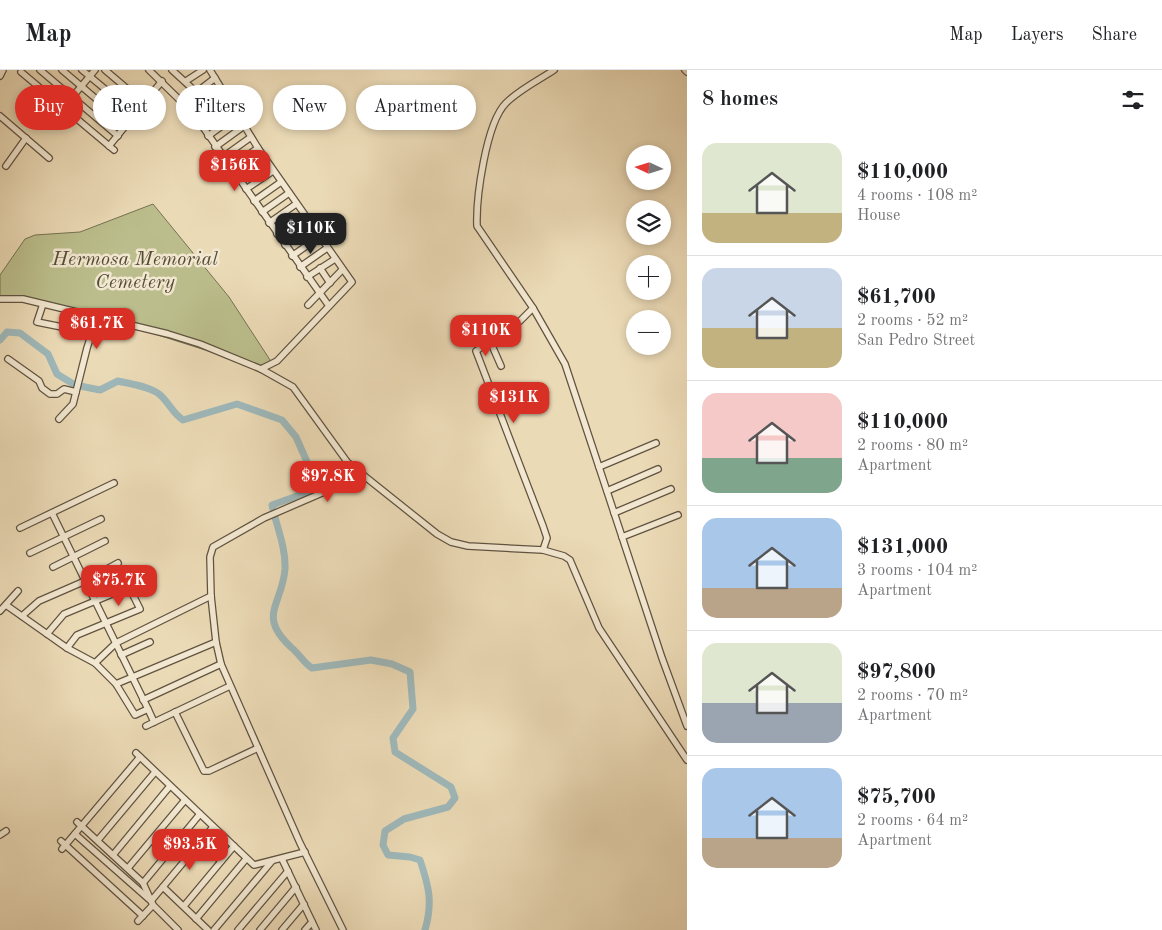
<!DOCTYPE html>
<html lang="en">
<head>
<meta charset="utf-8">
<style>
  :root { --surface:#fff; --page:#f2f2f2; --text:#202124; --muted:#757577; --line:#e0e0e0; --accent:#d93025 }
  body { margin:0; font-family:"Old Standard TT",serif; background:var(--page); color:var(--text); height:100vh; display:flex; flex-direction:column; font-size:19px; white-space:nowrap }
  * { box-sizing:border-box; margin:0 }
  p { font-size:16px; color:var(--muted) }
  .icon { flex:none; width:28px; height:28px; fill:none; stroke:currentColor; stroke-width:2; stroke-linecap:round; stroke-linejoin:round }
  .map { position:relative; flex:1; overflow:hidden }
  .details { display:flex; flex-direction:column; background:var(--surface); width:475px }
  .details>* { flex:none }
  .top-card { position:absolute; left:15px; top:15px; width:475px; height:45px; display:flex; gap:10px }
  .needle { width:32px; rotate:274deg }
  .tools { position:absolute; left:626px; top:75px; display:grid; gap:10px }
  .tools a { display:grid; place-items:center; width:45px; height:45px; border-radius:50%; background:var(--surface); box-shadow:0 2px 8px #0003; font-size:25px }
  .price { position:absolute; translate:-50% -42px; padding:0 11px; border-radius:10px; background:var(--accent); color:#fff; font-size:16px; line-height:32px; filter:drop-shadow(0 1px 2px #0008) }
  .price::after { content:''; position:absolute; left:50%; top:30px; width:15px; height:11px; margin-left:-8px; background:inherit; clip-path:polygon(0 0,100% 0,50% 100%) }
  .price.active { background:#222; color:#fff }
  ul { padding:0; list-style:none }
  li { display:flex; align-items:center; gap:15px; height:125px; padding:0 15px }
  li+li { border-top:1px solid var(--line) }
  li span { display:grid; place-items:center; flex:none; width:140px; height:100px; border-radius:15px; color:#555 }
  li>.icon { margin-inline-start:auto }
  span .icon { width:60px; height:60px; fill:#fffc; stroke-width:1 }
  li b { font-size:21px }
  h2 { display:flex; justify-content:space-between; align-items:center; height:60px; padding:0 15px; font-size:21px }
  .tag { padding:0 18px; border-radius:22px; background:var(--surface); box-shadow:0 2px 8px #0003; font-size:18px; line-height:45px }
  .tag.active { background:var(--accent); color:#fff }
  header { display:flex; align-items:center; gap:30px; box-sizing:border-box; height:70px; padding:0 25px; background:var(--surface); border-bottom:1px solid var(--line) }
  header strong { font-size:24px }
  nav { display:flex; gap:28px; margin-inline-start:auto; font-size:18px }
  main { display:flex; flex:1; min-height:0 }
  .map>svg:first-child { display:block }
  .green { fill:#bbbe8c; stroke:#767253 }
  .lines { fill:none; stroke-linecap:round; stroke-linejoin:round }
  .river { stroke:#9eb8ba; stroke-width:7 }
  .minor-casing { stroke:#605341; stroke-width:8 }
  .minor { stroke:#f2e7d0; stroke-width:5.5 }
  .labels { text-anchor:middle; stroke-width:5; stroke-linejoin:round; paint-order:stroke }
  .park-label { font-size:20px; font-style:italic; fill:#544c36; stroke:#f2e7d0 }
</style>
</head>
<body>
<header>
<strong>Map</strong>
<nav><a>Map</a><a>Layers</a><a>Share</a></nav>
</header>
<main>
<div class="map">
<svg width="687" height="860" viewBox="0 0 687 860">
  <rect width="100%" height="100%" fill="#ebdab6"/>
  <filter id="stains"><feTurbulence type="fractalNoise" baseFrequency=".004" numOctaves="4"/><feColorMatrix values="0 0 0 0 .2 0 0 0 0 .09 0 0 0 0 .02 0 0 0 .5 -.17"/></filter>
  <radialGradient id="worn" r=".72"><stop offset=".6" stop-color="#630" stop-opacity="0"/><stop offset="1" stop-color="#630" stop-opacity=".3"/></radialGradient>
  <!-- green -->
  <path class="green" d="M153 134 229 227 272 293 262 298 101 247 0 227V205L25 169 35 165 80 162Z"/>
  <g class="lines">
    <!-- river -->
    <path class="river" d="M0 270 7 262 20 263 48 284 57 304 75 315 100 320 118 311C130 314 149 316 159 324 169 332 172 343 183 350L237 334 282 350 296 367 312 403 308 422 272 435C276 455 286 477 285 499 282 536 256 546 293 579 300 585 304 593 312 598L371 590 392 594 410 602 413 639 393 668 395 682 451 717 455 728 448 737 404 749 385 761 383 775 388 785 410 787 420 790C429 817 433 832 425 860"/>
    <!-- minor casing -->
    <g class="minor-casing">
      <g id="minor">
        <path d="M40 0 118 66"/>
        <path d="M62 0 127 55"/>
        <path d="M82 0 135 44"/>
        <path d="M105 0 144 33"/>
        <path d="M149 0 193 43 329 236"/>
        <path d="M172 0 196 22"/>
        <path d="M210 0 258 78 352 212 277 291 261 299"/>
        <path d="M554 0C539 10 519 20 506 33 486 53 476 128 477 156L533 238 565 294 662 588 687 656"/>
        <path d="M685 0 687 2"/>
        <path d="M21 2 114 80"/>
        <path d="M0 6 3 0"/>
        <path d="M186 11 203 0"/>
        <path d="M184 32 215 8"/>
        <path d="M63 38 95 0"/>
        <path d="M193 43 224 22"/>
        <path d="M0 46 49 88"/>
        <path d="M200 54 230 33"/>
        <path d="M208 66 237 45"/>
        <path d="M109 76 162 11"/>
        <path d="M215 77 244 56"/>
        <path d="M223 87 251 67"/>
        <path d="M6 96 26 68"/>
        <path d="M230 98 258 78"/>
        <path d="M238 109 266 90"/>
        <path d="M246 119 273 101"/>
        <path d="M254 131 281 112"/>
        <path d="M262 142 289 123"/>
        <path d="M269 153 296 134"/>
        <path d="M277 164 304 145"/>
        <path d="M285 175 312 156"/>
        <path d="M292 186 319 167"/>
        <path d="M300 197 327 178"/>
        <path d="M320 198 330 213"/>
        <path d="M307 207 335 189"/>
        <path d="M0 229H23L168 264 200 274 261 299 293 317 348 393 437 464 451 472 468 476 543 480 564 486 570 490 599 558 687 690"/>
        <path d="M43 234 37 252 92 263"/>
        <path d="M308 235 342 200"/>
        <path d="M533 238 520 251 476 281 543 456 547 468 543 480"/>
        <path d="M490 271 501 296"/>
        <path d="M8 289 39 311 42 318 50 324H57L64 319 76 322"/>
        <path d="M59 349 73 334 87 278 97 247"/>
        <path d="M599 397 656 373"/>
        <path d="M607 421 658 399"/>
        <path d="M614 443 671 419"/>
        <path d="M20 458 114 413"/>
        <path d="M622 467 678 445"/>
        <path d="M30 483 101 449"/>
        <path d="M53 497 105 471"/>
        <path d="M6 535 67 578 95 593 116 614 135 645 148 639 52 443"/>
        <path d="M0 541 18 521"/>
        <path d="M22 546 39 531 85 511 118 493"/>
        <path d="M47 564 64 544 129 517 140 539 77 565 67 578"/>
        <path d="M121 585 150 572"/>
        <path d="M95 593 116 573 211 526"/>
        <path d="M116 614 216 572"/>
        <path d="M143 630 221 594"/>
        <path d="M148 639 154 652"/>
        <path d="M175 642 204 701H209L258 678"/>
        <path d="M146 656 230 616"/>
        <path d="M136 683 254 795 305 782"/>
        <path d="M77 752 143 813 153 835 178 860"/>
        <path d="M75 764 151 831 213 757"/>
        <path d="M0 765 6 761"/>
        <path d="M98 770 155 702"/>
        <path d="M61 771 143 846"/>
        <path d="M201 772 221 791"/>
        <path d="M62 779 140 687"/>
        <path d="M113 785 170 716"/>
        <path d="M282 789 316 860"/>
        <path d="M128 798 185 730"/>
        <path d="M143 813 200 744"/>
        <path d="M163 817 208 860"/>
        <path d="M184 836 234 776"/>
        <path d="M196 849 246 789"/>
        <path d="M138 851 153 835"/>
        <path d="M214 860 272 791"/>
        <path d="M238 860 288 801"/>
        <path d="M260 860 296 817"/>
        <path d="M282 860 304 834"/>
        <path d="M305 860 312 852"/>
        <path d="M343 860 300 773 221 594 216 572 211 526 210 487 213 477 264 448 338 416 344 408 348 393"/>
      </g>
    </g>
    <!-- minor -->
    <use href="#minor" class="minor"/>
  </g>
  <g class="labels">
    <!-- park labels -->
    <g class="park-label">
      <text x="135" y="195">Hermosa Memorial<tspan x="135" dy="23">Cemetery</tspan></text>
    </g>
  </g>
  <rect width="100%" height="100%" filter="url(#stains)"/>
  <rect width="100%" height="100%" fill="url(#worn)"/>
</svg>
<div class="tools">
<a><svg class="needle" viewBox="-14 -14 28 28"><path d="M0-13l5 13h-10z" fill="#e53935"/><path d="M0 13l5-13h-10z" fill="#757577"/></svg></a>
<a><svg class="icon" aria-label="layers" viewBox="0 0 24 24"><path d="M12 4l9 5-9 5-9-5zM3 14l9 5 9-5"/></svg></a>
<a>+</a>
<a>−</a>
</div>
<b class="price" style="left:235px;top:122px">$156K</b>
<b class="price active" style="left:311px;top:185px">$110K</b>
<b class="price" style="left:97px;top:280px">$61.7K</b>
<b class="price" style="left:486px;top:287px">$110K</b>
<b class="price" style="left:514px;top:354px">$131K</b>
<b class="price" style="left:328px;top:433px">$97.8K</b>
<b class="price" style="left:119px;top:537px">$75.7K</b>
<b class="price" style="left:190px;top:801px">$93.5K</b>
<div class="top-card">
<a class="tag active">Buy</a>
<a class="tag">Rent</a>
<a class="tag">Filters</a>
<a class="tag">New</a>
<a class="tag">Apartment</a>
</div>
</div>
<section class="details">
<h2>8 homes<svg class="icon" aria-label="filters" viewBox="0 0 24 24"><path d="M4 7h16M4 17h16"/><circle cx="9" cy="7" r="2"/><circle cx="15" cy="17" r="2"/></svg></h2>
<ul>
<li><span style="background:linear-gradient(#dfe7d0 70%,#c2b280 0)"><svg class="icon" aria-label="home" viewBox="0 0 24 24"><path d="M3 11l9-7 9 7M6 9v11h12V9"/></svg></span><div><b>$110,000</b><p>4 rooms · 108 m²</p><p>House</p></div></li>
<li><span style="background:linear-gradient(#c9d6e8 60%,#c2b280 0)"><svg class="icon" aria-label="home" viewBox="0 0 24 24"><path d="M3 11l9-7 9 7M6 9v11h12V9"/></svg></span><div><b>$61,700</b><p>2 rooms · 52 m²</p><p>San Pedro Street</p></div></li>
<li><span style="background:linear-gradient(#f6c9c9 65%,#7fa58c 0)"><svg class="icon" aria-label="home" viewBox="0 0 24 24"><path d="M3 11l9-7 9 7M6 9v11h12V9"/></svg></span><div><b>$110,000</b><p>2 rooms · 80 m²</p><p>Apartment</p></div></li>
<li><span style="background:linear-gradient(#a9c7e8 70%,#b9a48a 0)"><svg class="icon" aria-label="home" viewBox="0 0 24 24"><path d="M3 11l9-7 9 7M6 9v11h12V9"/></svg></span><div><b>$131,000</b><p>3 rooms · 104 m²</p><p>Apartment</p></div></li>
<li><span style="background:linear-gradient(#dfe7d0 60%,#9aa5b1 0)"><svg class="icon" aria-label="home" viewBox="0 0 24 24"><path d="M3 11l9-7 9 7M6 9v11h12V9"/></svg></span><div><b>$97,800</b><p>2 rooms · 70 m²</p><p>Apartment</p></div></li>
<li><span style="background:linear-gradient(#a9c7e8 70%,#b9a48a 0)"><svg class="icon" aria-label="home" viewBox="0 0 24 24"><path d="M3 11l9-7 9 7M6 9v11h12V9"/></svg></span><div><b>$75,700</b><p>2 rooms · 64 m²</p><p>Apartment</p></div></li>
</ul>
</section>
</main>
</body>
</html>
